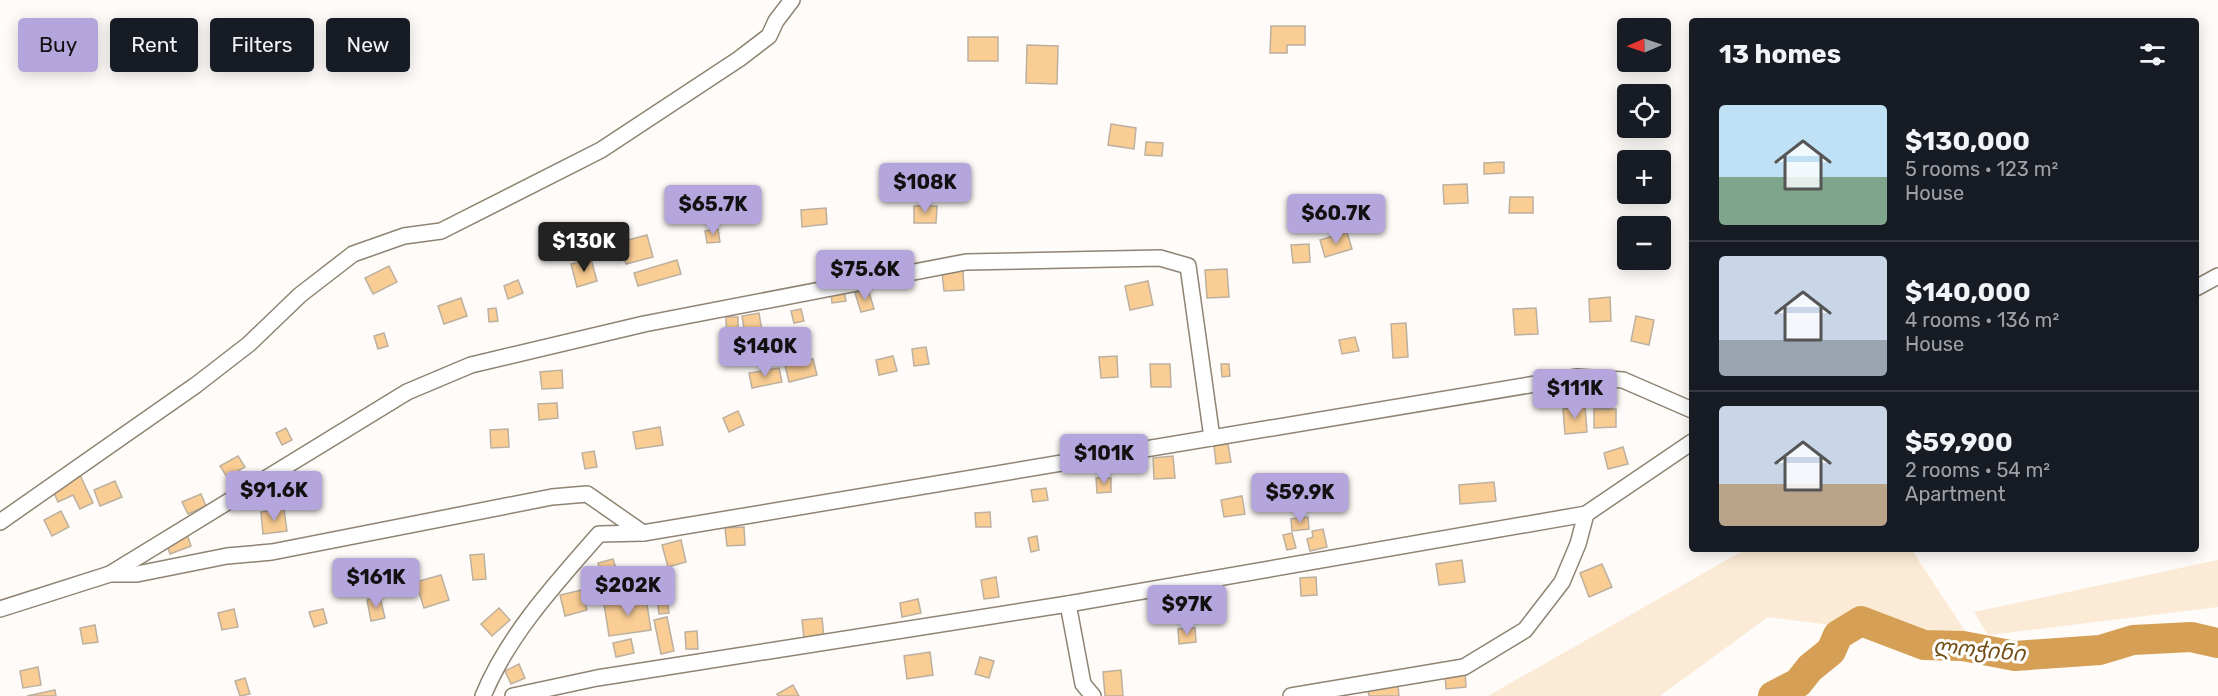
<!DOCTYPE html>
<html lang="en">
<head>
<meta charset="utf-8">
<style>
  :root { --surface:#171b24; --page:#242831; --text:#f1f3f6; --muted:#9ea1a6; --line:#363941; --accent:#b4a5dd }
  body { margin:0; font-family:Rubik,"Noto Sans Georgian",sans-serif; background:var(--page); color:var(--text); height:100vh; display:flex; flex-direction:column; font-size:22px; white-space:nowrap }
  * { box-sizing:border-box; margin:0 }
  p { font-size:20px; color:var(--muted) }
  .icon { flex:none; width:33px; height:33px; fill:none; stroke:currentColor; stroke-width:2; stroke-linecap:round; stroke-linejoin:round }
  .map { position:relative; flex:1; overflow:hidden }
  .drawer { position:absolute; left:1689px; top:18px; width:510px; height:534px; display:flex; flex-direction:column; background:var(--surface); border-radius:6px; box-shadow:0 3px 15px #0003 }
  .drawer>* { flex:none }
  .hud { position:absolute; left:18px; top:18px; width:570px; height:54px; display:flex; gap:12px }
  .needle { width:39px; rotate:268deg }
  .tools { position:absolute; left:1617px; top:18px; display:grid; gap:12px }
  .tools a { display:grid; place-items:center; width:54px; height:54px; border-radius:6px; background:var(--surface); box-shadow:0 3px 15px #0003; font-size:30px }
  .price { position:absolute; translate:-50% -51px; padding:0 14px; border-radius:6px; background:var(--accent); color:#111; font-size:20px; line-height:39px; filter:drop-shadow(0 2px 3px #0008) }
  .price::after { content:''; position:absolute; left:50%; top:36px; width:18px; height:14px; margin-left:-9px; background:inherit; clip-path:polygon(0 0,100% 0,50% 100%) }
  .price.active { background:#222; color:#fff }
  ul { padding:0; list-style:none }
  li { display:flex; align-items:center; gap:18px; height:150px; padding:0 30px }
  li+li { border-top:2px solid var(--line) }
  li span { display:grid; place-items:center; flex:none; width:168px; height:120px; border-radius:6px; color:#555 }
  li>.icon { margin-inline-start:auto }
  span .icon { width:72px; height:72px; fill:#fffc; stroke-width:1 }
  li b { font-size:26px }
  h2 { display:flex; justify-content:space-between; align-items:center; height:72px; padding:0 30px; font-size:26px }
  .pill { padding:0 21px; border-radius:6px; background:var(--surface); box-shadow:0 3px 15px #0003; font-size:21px; line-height:54px }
  .pill.active { background:var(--accent); color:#111 }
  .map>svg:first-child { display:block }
  .green { fill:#fbead5 }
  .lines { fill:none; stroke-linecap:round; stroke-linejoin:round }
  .river { stroke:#d5a056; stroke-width:30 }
  .building { fill:#f9cd94; stroke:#bdb09f; stroke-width:1.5 }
  .street-casing { stroke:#8f8373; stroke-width:18 }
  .street { stroke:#fff; stroke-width:15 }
  .labels { text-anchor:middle; stroke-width:6; stroke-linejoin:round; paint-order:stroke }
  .water-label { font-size:22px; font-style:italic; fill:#734f18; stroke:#fff }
</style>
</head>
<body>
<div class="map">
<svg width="2218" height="696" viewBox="0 0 2218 696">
  <rect width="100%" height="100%" fill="#fefbf8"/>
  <!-- green -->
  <g class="green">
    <path d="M1746 549H1911L1973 643 1768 617 1660 696H1488Z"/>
    <path d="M2218 560V607L1988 635 1974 612Z"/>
  </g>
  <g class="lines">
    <!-- river -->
    <path class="river" d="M1773 696 1798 683 1810 668 1831 651 1838 635 1861 621 1924 645 1963 646 2015 656 2100 650 2133 640 2191 637 2218 643"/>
  </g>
  <!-- building -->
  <g class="building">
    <path d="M1271 26H1305V45H1287V53H1270Z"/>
    <rect x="968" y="37" width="30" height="24"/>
    <path d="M1027 45 1058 46 1057 84 1026 83Z"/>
    <path d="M1111 124 1136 128 1134 149 1108 145Z"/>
    <path d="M1146 142 1163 143 1162 156 1145 155Z"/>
    <path d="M1504 162V173L1484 174V163Z"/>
    <path d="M1467 184 1468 203 1444 204 1443 185Z"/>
    <path d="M1510 197H1533V213H1509Z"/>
    <path d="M914 206H937L936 223H914Z"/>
    <path d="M826 208 827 224 802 227 801 210Z"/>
    <path d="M718 229 720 242 707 243 705 231Z"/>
    <path d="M1347 232 1352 249 1325 257 1320 240Z"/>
    <path d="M647 235 653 257 626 264 620 242Z"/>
    <path d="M1309 244 1310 262 1293 263 1291 245Z"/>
    <path d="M591 259 597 281 577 287 571 264Z"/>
    <path d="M677 260 681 274 638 286 634 273Z"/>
    <path d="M389 266 397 282 373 294 365 278Z"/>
    <path d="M1227 269 1229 297 1207 298 1205 270Z"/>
    <path d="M963 271 964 290 944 291 942 272Z"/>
    <path d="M518 280 523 293 508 299 504 286Z"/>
    <path d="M1148 281 1153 305 1130 310 1125 286Z"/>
    <path d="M868 289 874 309 861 312 855 293Z"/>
    <path d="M844 291 846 301 832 303 831 293Z"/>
    <path d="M1610 297 1611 321 1590 322 1589 299Z"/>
    <path d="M461 298 467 316 444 324 438 306Z"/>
    <path d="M496 308 498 321 489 322 488 309Z"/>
    <path d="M1536 308 1538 334 1515 335 1513 309Z"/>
    <path d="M801 309 804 321 794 323 791 311Z"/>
    <path d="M759 313 764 343 747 346 742 316Z"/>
    <path d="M1636 316 1654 320 1649 345 1631 341Z"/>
    <path d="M726 317H738V347H727Z"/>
    <path d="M1406 323 1408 357 1393 358 1391 324Z"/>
    <path d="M384 333 388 346 378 349 374 336Z"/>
    <path d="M1355 337 1359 351 1342 354 1339 340Z"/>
    <path d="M926 347 929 364 914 366 912 349Z"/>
    <path d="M893 356 897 371 879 375 876 360Z"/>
    <path d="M1117 356 1118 377 1101 378 1099 357Z"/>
    <path d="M813 359 817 375 789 382 785 365Z"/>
    <path d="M1150 364H1170L1171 387H1151Z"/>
    <path d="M1221 364H1229L1230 376 1222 377Z"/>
    <path d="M779 368 782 382 752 388 749 373Z"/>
    <path d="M562 370 563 388 542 389 540 372Z"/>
    <path d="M557 403 558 418 539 420 538 404Z"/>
    <path d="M1585 407 1587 432 1565 434 1563 409Z"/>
    <path d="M1594 409H1616V427L1594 428Z"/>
    <path d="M738 411 744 425 729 432 723 418Z"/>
    <path d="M660 427 663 445 636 449 633 432Z"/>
    <path d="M286 428 292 440 282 445 276 433Z"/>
    <path d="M508 429 509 447 491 448 490 430Z"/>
    <path d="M1228 444 1231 462 1216 464 1214 446Z"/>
    <path d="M1623 447 1628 464 1608 469 1604 453Z"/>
    <path d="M594 451 597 467 585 469 582 453Z"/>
    <path d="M238 456 245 467 227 477 220 466Z"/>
    <path d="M1173 456 1175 478 1154 479 1153 458Z"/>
    <path d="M80 475 93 503 80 509 73 495 58 502 52 488Z"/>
    <path d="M1096 478H1111V492L1097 493Z"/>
    <path d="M115 481 122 497 100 506 94 490Z"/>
    <path d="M1494 482 1496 501 1460 504 1459 485Z"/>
    <path d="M1046 488 1048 500 1033 502 1031 490Z"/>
    <path d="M201 494 206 506 188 514 182 502Z"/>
    <path d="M1242 496 1245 514 1224 517 1221 500Z"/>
    <path d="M284 509 287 531 263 534 261 512Z"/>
    <path d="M61 511 69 527 52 536 44 520Z"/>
    <path d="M990 512 991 527H976L975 513Z"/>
    <path d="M1308 517 1309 529 1292 531 1291 519Z"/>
    <path d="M744 527 745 545 727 546 725 528Z"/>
    <path d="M1323 529 1327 547 1310 551 1307 539 1313 537 1312 531Z"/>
    <path d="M1292 533 1296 548 1287 550 1283 535Z"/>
    <path d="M187 534 191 546 170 554 166 542Z"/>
    <path d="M1037 536 1039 550 1031 552 1028 538Z"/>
    <path d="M681 540 686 562 668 567 662 545Z"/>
    <path d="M484 554 486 579 473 580 470 555Z"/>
    <path d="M613 559 618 575 602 579 598 563Z"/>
    <path d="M1462 560 1465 582 1439 585 1436 564Z"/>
    <path d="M1602 564 1612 587 1589 597 1580 573Z"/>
    <path d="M441 575 449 600 424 608 416 582Z"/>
    <path d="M996 577 999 597 984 599 981 580Z"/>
    <path d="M1316 577 1317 595 1301 596 1300 578Z"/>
    <path d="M582 590 587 610 565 616 560 595Z"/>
    <path d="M380 597 385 618 371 621 367 600Z"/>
    <path d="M646 598 651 630 609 636 604 604Z"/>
    <path d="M667 598 669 613 659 614 657 599Z"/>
    <path d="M918 599 921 613 902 617 900 603Z"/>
    <path d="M499 608 510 620 492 636 481 624Z"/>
    <path d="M234 609 238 627 222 630 218 613Z"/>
    <path d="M323 609 327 623 314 627 309 612Z"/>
    <path d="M667 617 674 651 661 654 654 620Z"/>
    <path d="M822 618 824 637 804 639 802 620Z"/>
    <path d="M95 625 98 642 83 644 80 628Z"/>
    <path d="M1195 628 1196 642 1179 644 1178 629Z"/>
    <path d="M697 631 698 649H686L685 632Z"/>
    <path d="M631 639 634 653 616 657 613 643Z"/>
    <path d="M930 652 933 675 907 679 904 656Z"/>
    <path d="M980 657 994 661 989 678 975 674Z"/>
    <path d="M519 664 525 678 511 684 505 671Z"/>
    <path d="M38 667 41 685 23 688 20 671Z"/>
    <path d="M1121 670 1123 696H1105L1103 672Z"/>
    <path d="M1465 671 1466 687 1446 689 1445 673Z"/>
    <path d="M245 678 250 694 240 696 235 681Z"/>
    <path d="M793 685 799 696H778L777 694Z"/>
    <path d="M1398 685 1399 696H1369L1368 690Z"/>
    <path d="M55 690 56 696H27Z"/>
  </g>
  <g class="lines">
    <!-- street casing -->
    <g class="street-casing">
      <g id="street">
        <path d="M2196 288 2218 276"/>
        <path d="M0 522 196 385 249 344 300 295 353 254 404 236 441 231 601 150 739 59 769 36 776 21 792 0"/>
        <path d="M110 574 407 392 471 365 644 324 966 262 1160 258 1188 266 1212 438"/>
        <path d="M1068 604 1083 684 1093 696"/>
        <path d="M0 609 110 574H137L227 556 272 552 552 497 587 494 643 533"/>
        <path d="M483 696C508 635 556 583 599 534L643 533 1577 377 1623 380 1692 410"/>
        <path d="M513 696 597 678 1068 604 1586 514 1692 442"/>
        <path d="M1291 696 1464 667 1525 630 1562 582 1578 544 1586 514"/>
      </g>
    </g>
    <!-- street -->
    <use href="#street" class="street"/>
  </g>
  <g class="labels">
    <!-- water labels -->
    <g class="water-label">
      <text transform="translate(1979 649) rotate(5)" y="8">ლოჭინი</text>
    </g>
  </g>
</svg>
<div class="tools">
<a><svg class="needle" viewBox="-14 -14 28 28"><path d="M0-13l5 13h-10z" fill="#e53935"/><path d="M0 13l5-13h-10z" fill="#9ea1a6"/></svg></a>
<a><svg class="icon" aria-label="locate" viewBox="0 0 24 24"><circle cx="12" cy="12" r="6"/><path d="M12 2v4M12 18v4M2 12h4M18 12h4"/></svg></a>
<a>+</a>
<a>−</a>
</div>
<b class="price" style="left:925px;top:214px">$108K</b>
<b class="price" style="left:713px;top:236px">$65.7K</b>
<b class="price" style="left:1336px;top:245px">$60.7K</b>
<b class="price active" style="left:584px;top:273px">$130K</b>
<b class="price" style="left:865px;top:301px">$75.6K</b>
<b class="price" style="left:765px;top:378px">$140K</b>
<b class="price" style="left:1575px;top:420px">$111K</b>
<b class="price" style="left:1104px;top:485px">$101K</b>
<b class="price" style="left:274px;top:522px">$91.6K</b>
<b class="price" style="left:1300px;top:524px">$59.9K</b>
<b class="price" style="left:376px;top:609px">$161K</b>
<b class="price" style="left:628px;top:617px">$202K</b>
<b class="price" style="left:1187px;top:636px">$97K</b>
<div class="hud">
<a class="pill active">Buy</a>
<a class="pill">Rent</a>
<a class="pill">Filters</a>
<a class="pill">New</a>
</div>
<section class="drawer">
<h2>13 homes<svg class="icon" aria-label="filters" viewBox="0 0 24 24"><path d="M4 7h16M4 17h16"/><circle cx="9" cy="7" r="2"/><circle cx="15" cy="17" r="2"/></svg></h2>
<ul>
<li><span style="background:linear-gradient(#bfe0f5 60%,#7fa58c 0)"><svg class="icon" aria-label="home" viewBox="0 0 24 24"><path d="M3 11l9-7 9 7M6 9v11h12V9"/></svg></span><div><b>$130,000</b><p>5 rooms · 123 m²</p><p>House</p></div></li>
<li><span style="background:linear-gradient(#c9d6e8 70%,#9aa5b1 0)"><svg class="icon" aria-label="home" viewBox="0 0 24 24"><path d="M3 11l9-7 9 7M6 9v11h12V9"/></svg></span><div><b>$140,000</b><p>4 rooms · 136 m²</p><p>House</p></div></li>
<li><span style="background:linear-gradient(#c9d6e8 65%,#b9a48a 0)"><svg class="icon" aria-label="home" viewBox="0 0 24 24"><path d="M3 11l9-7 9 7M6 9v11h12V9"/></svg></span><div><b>$59,900</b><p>2 rooms · 54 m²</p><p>Apartment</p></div></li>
</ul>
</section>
</div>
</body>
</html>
